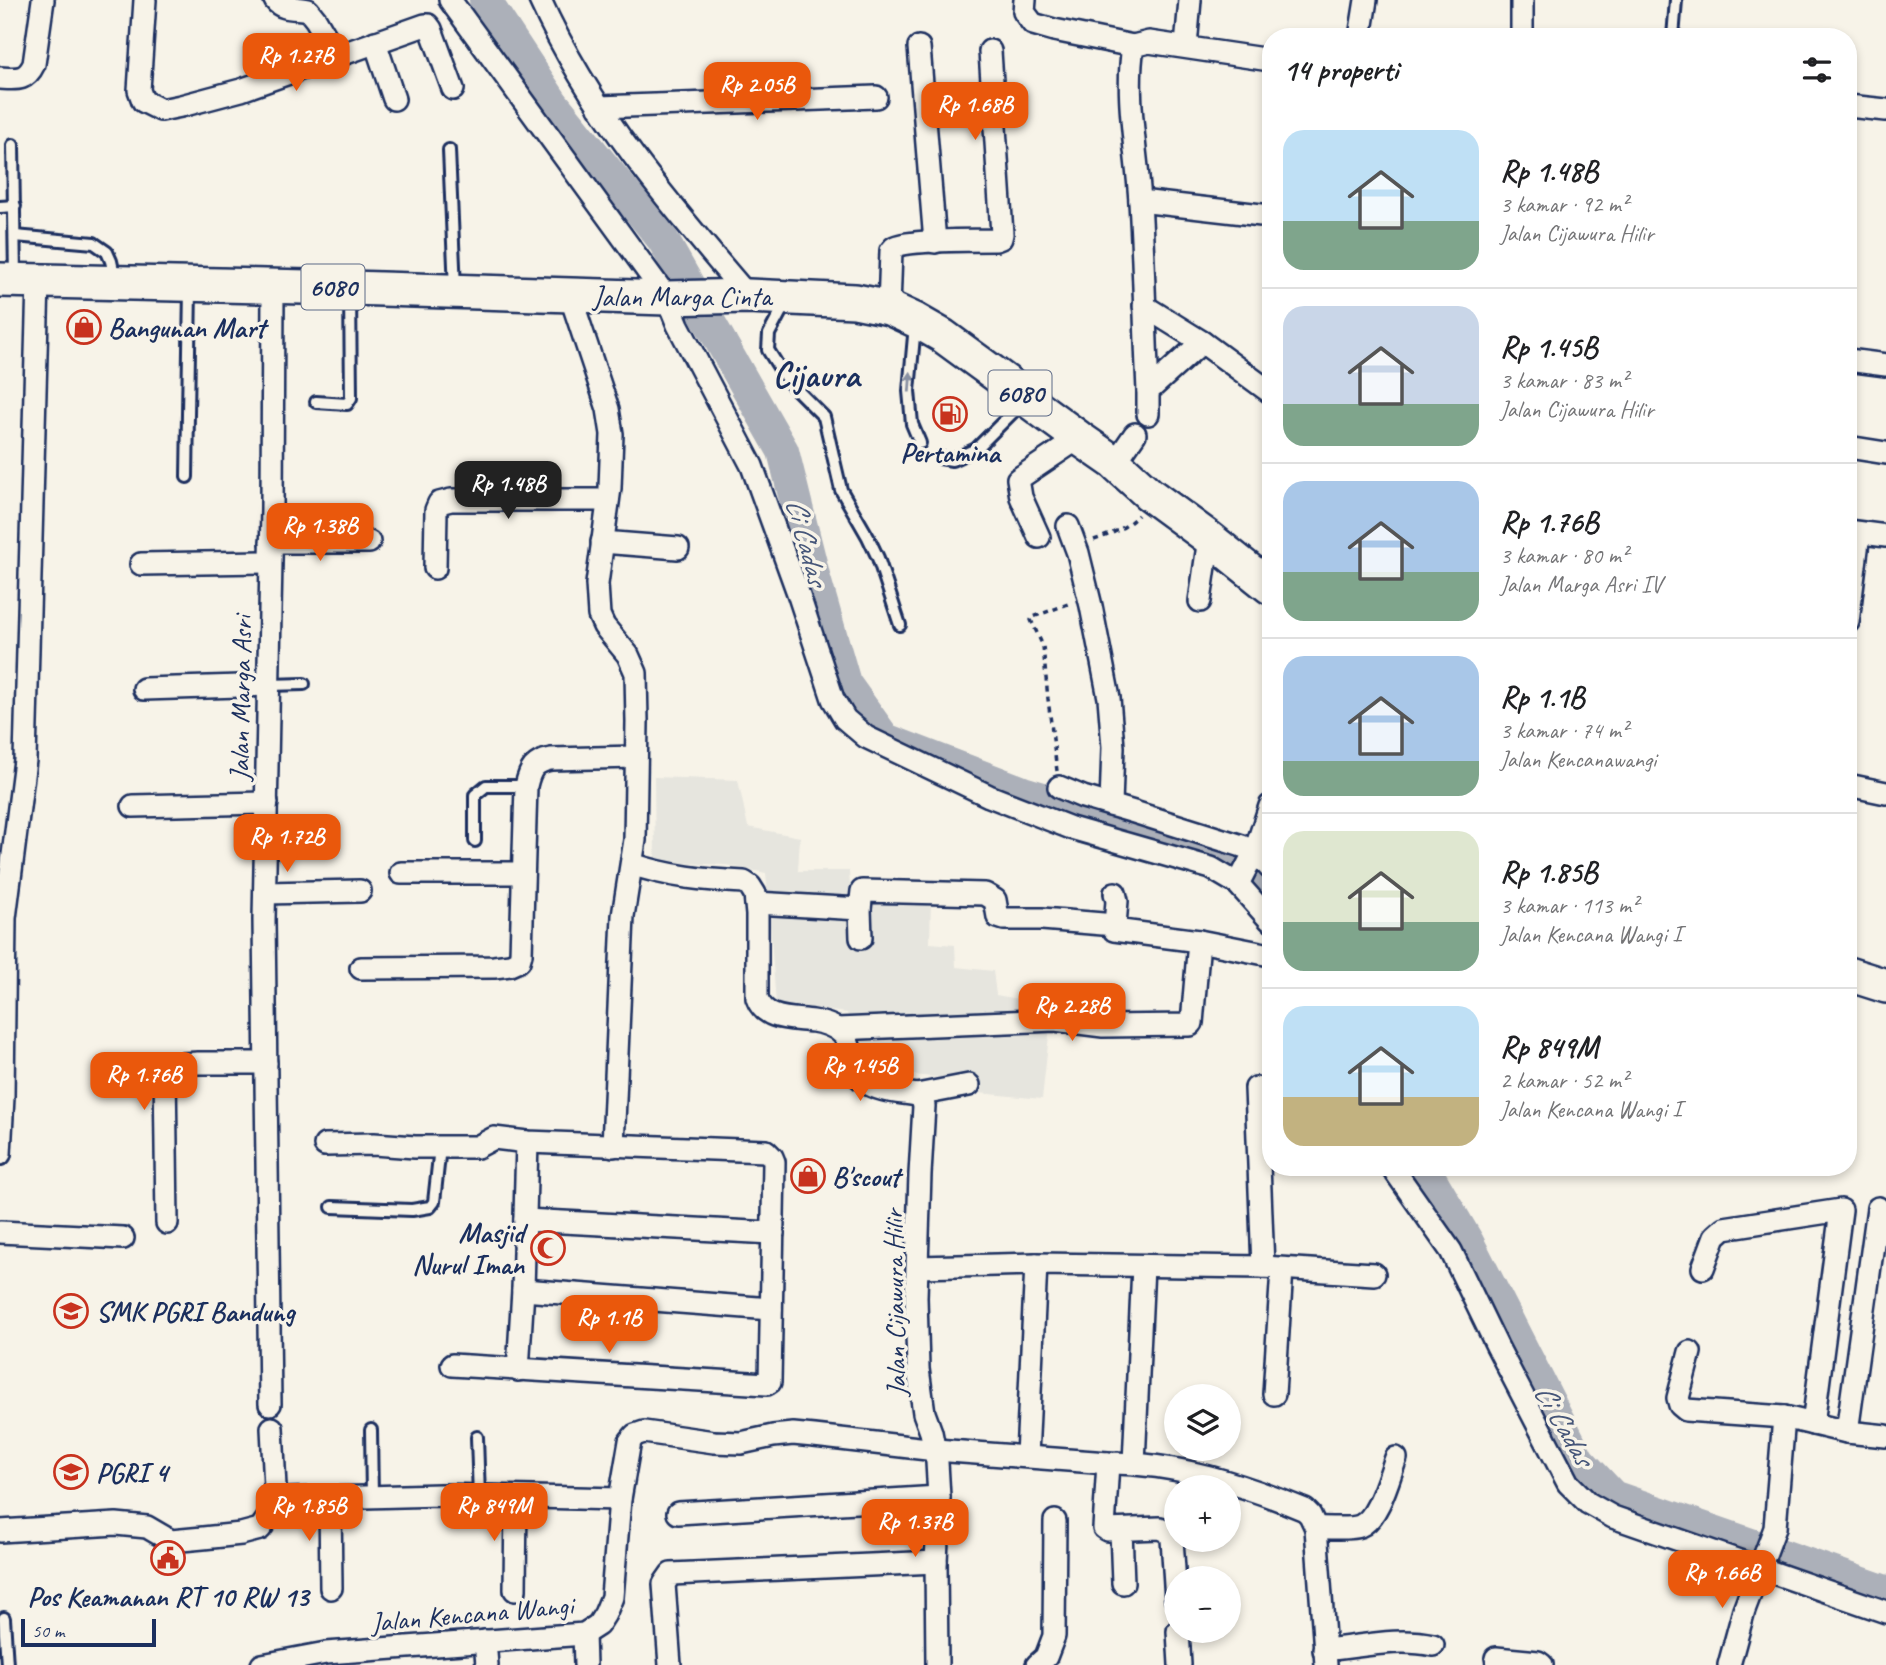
<!DOCTYPE html>
<html lang="id">
<head>
<meta charset="utf-8">
<style>
  :root { --surface:#fff; --page:#f6f6f6; --text:#202124; --muted:#757577; --line:#e0e0e0; --accent:#ea580c }
  body { margin:0; font-family:Caveat,sans-serif; background:var(--page); color:var(--text); height:100vh; display:flex; flex-direction:column; font-size:26px; white-space:nowrap }
  * { box-sizing:border-box; margin:0 }
  p { font-size:23px; color:var(--muted) }
  .icon { flex:none; width:38px; height:38px; fill:none; stroke:currentColor; stroke-width:2; stroke-linecap:round; stroke-linejoin:round }
  .map { position:relative; flex:1; overflow:hidden }
  .sheet { position:absolute; left:1262px; top:28px; width:595px; height:1148px; display:flex; flex-direction:column; background:var(--surface); border-radius:28px; box-shadow:0 4px 10px #0003 }
  .sheet>* { flex:none }
  .buttons { position:absolute; left:1164px; top:1384px; display:grid; gap:14px }
  .buttons a { display:grid; place-items:center; width:77px; height:77px; border-radius:50%; background:var(--surface); box-shadow:0 4px 10px #0003; font-size:35px }
  .scale { position:absolute; left:21px; bottom:18px; width:135px; box-sizing:border-box; padding-left:7px; border:4px solid #1b2f5e; border-top:0; font-size:19px; line-height:24px; white-space:nowrap; color:#1b2f5e; -webkit-text-stroke:5px #f7f3e8; paint-order:stroke }
  .price { position:absolute; translate:-50% -60px; padding:0 16px; border-radius:14px; background:var(--accent); color:#fff; font-size:23px; line-height:46px; filter:drop-shadow(0 2px 4px #0008) }
  .price::after { content:''; position:absolute; left:50%; top:42px; width:21px; height:16px; margin-left:-10px; background:inherit; clip-path:polygon(0 0,100% 0,50% 100%) }
  .price.on { background:#222; color:#fff }
  ul { padding:0; list-style:none }
  li { display:flex; align-items:center; gap:21px; height:175px; padding:0 21px }
  li+li { border-top:2px solid var(--line) }
  li span { display:grid; place-items:center; flex:none; width:196px; height:140px; border-radius:21px; color:#555 }
  li>.icon { margin-inline-start:auto }
  span .icon { width:84px; height:84px; fill:#fffc; stroke-width:1 }
  li b { font-size:30px }
  h2 { display:flex; justify-content:space-between; align-items:center; height:84px; padding:0 21px; font-size:30px }
  .map>svg:first-child { display:block }
  .built { fill:#e6e5de }
  .lines { fill:none; stroke-linecap:round; stroke-linejoin:round }
  .river { stroke:#acb0b9; stroke-width:32 }
  .lane-casing { stroke:#1b2f5e; stroke-width:16 }
  .street-casing { stroke:#1b2f5e; stroke-width:26 }
  .primary-casing { stroke:#1b2f5e; stroke-width:38 }
  .path { stroke:#1b2f5e; stroke-width:3.5; stroke-dasharray:5 5; stroke-linecap:butt }
  .lane { stroke:#f7f3e8; stroke-width:10 }
  .street { stroke:#f7f3e8; stroke-width:21 }
  .primary { stroke:#f7f3e8; stroke-width:33 }
  .oneway { fill:#8991a3 }
  .labels { text-anchor:middle; stroke-width:7; stroke-linejoin:round; paint-order:stroke }
  .shield { fill:#f7f3e8; stroke:#5d6a87; stroke-width:2 }
  .shield-label { font-size:26px; font-weight:bold; fill:#1b2f5e }
  .street-label { font-size:28px; fill:#1b2f5e; stroke:#f7f3e8 }
  .poi-label { font-size:28px; font-weight:bold; fill:#1b2f5e; stroke:#f7f3e8; text-anchor:start }
  .water-label { font-size:30px; font-style:italic; fill:#465679; stroke:#f7f3e8 }
  .district-label { font-size:35px; font-weight:bold; fill:#1b2f5e; stroke:#f7f3e8 }
</style>
</head>
<body>
<div class="map">
<svg width="1886" height="1665" viewBox="0 0 1886 1665">
  <rect width="100%" height="100%" fill="#f7f3e8"/>
  <filter id="ink" filterUnits="userSpaceOnUse"><feTurbulence type="fractalNoise" baseFrequency=".0143" numOctaves="2"/><feDisplacementMap in="SourceGraphic" scale="14" xChannelSelector="R" yChannelSelector="G"/><feConvolveMatrix kernelMatrix="1 2 1 2 8 2 1 2 1" color-interpolation-filters="sRGB"/></filter>
  <g filter="url(#ink)">
    <!-- built -->
    <path class="built" d="M654 777 738 780 748 827 800 837 798 871H849L850 887 916 893 931 899 930 943 955 945 956 967 993 971 996 995 1024 1000 1051 1017 1042 1099 979 1093 976 1081 870 1071 847 1013 776 1004 766 873 726 865 655 862Z"/>
    <g class="lines">
      <!-- river -->
      <g class="river">
        <path d="M485 0 553 103 663 240 783 451 815 579 845 683 885 739 1023 792 1165 834 1256 866 1270 889"/>
        <path d="M1424 1167 1468 1242 1579 1460 1613 1496 1886 1591"/>
      </g>
      <!-- lane casing -->
      <g class="lane-casing">
        <g id="lane">
          <path d="M1673 37 1676 0"/>
          <path d="M13 145 15 278"/>
          <path d="M449 150 455 289"/>
          <path d="M0 207 15 206"/>
          <path d="M15 236 94 243 107 252 111 261 115 279"/>
          <path d="M785 304 769 334 768 350 787 380 824 417 841 490 868 537 878 558 900 625"/>
          <path d="M915 325 909 391 912 424 920 443"/>
          <path d="M316 402 347 404 351 398 350 292"/>
          <path d="M940 458 952 460 976 449 1024 401"/>
          <path d="M187 477 190 288"/>
          <path d="M269 685 304 684"/>
          <path d="M475 841V795L486 786H526"/>
          <path d="M332 1207 412 1210 430 1207 434 1202 440 1147"/>
          <path d="M371 1430 372 1497"/>
          <path d="M477 1437 479 1497"/>
          <path d="M4 1618 7 1665"/>
        </g>
      </g>
      <!-- street casing -->
      <g class="street-casing">
        <g id="street">
          <path d="M145 0 139 90 143 101 161 110 181 106 241 90 425 25H428L431 29 453 89"/>
          <path d="M275 0C283 11 297 7 308 10L316 20 337 56"/>
          <path d="M450 0 667 298 678 325 752 466 798 593 833 699 845 719 866 737 989 796 1071 828 1211 868 1238 884 1270 920"/>
          <path d="M540 0C590 111 669 204 748 296"/>
          <path d="M1025 0 1024 12 1033 24 1054 30 1133 46"/>
          <path d="M1360 37 1366 0"/>
          <path d="M1522 37V0"/>
          <path d="M375 42 394 99"/>
          <path d="M1186 46 1190 0"/>
          <path d="M919 47 935 242"/>
          <path d="M0 78C17 79 26 81 34 64L43 0"/>
          <path d="M1848 106 1886 110"/>
          <path d="M599 107 876 97"/>
          <path d="M1140 201 1270 216"/>
          <path d="M570 295 608 409 612 434 610 488 597 584 599 615 604 626 628 655 636 673 637 722 635 840 623 916 613 1146"/>
          <path d="M1144 306 1202 342 1148 391V414"/>
          <path d="M889 308 891 251C892 250 893 248 895 247 906 240 978 240 996 240L1001 238 1002 234 990 51"/>
          <path d="M1202 342 1270 392"/>
          <path d="M1848 360 1886 365"/>
          <path d="M1148 391C1145 328 1144 265 1140 202 1137 150 1125 98 1133 46L1149 42 1270 60"/>
          <path d="M1848 447 1886 453"/>
          <path d="M1115 463 1135 434"/>
          <path d="M1068 526 1078 553 1091 606 1109 698 1113 747 1111 805"/>
          <path d="M1848 531 1886 536"/>
          <path d="M1039 537 1021 497 1018 479 1079 438"/>
          <path d="M271 542H369"/>
          <path d="M602 542 678 548"/>
          <path d="M141 564 270 562"/>
          <path d="M435 568 436 510 439 503 451 500H608"/>
          <path d="M1200 601 1209 538"/>
          <path d="M1848 622 1859 533"/>
          <path d="M144 689 269 685"/>
          <path d="M1848 785 1886 793"/>
          <path d="M1059 787 1083 797 1134 812 1242 846 1255 851 1270 868"/>
          <path d="M133 806 267 803"/>
          <path d="M632 864C669 877 705 880 744 882L750 886 755 894 757 915V998C765 1021 792 1018 813 1021 868 1030 838 1064 865 1082 879 1092 901 1092 917 1095L922 1099 924 1106 920 1174 916 1297 918 1369 924 1413 931 1432 937 1462 939 1497 936 1562 937 1665"/>
          <path d="M401 873H523"/>
          <path d="M1238 884 1255 851 1270 806"/>
          <path d="M265 893 360 891"/>
          <path d="M1115 893 1117 901 1115 925"/>
          <path d="M756 903 860 909 862 891 985 894 995 900 998 917 1004 919H1042L1115 925 1114 930 1199 941 1270 955"/>
          <path d="M860 909 861 938"/>
          <path d="M361 968 494 967 510 965 519 961 521 954 526 786C530 769 534 762 551 759L636 757"/>
          <path d="M837 1029 1055 1020 1103 1026 1190 1025 1192 1023 1199 941"/>
          <path d="M1256 1088 1263 1267"/>
          <path d="M917 1095 969 1085"/>
          <path d="M325 1145 374 1144 415 1147H477L494 1138 527 1142 766 1151 772 1157 774 1162 770 1382 767 1384 452 1365"/>
          <path d="M0 1154 3 1097 5 918 25 760 38 281"/>
          <path d="M1392 1167 1451 1251 1497 1346 1568 1483 1588 1503 1613 1517 1886 1612"/>
          <path d="M525 1220 773 1233"/>
          <path d="M167 1223 165 1070 167 1065 198 1063H266"/>
          <path d="M0 1232 123 1238"/>
          <path d="M918 1267 1036 1264 1263 1267 1374 1274"/>
          <path d="M1703 1268 1715 1236 1724 1228 1841 1210 1813 1424"/>
          <path d="M523 1290 771 1309"/>
          <path d="M1690 1352 1678 1398 1680 1405 1686 1410 1784 1417 1847 1432 1886 1436"/>
          <path d="M518 1370 523 1290 527 1142"/>
          <path d="M1274 1394 1282 1269"/>
          <path d="M270 1404 264 920 272 509 273 287"/>
          <path d="M272 1428 276 1507"/>
          <path d="M1847 1432 1878 1208"/>
          <path d="M1027 1456 1036 1264"/>
          <path d="M1108 1463 1104 1528 1107 1530 1160 1528 1169 1532 1172 1539 1176 1600"/>
          <path d="M1134 1463 1143 1266"/>
          <path d="M330 1499 331 1588"/>
          <path d="M678 1513 939 1497"/>
          <path d="M1316 1528C1328 1527 1350 1530 1360 1526 1379 1518 1389 1476 1396 1458"/>
          <path d="M1121 1530 1123 1583"/>
          <path d="M0 1531 116 1524 147 1527 171 1541 203 1538 241 1534 260 1529 276 1507 282 1502 290 1499 440 1495 620 1499"/>
          <path d="M515 1590 516 1498"/>
          <path d="M1178 1631 1180 1665"/>
          <path d="M584 1634 585 1665"/>
          <path d="M485 1641 487 1665"/>
          <path d="M1324 1650C1360 1647 1397 1637 1433 1645"/>
          <path d="M1496 1658 1538 1662 1542 1665"/>
          <path d="M262 1665 326 1653 584 1634 598 1625 605 1614 612 1597 620 1499 630 1441 635 1435 644 1432 714 1442 741 1443 773 1436 793 1434 814 1436 936 1450 1108 1463C1176 1463 1242 1484 1305 1510L1310 1515 1316 1528 1326 1665"/>
          <path d="M670 1665 664 1584 671 1574 936 1562"/>
          <path d="M1037 1665 1046 1657 1054 1636 1055 1521"/>
          <path d="M1729 1665 1744 1610 1775 1528 1784 1417"/>
        </g>
      </g>
      <!-- primary casing -->
      <g class="primary-casing">
        <g id="primary">
          <path d="M0 280 350 288 667 298 748 296 855 301 875 305 889 308 915 320 943 336 1006 382 1026 399 1079 438 1115 463 1149 494 1209 538 1270 587"/>
          <path d="M1848 974 1886 986"/>
        </g>
      </g>
      <!-- path -->
      <g class="path">
        <path d="M1094 540C1111 534 1125 529 1138 515"/>
        <path d="M1057 771 1048 699 1043 646 1031 620 1033 617 1071 603"/>
      </g>
      <!-- lane -->
      <use href="#lane" class="lane"/>
      <!-- street -->
      <use href="#street" class="street"/>
      <!-- primary -->
      <use href="#primary" class="primary"/>
    </g>
    <!-- one-way arrows -->
    <defs><path id="oneway-solid" d="M-6-.8H1V-3.2L6.5 0L1 3.2V.8H-6Z" transform="scale(1.75)"/></defs>
    <use class="oneway" href="#oneway-solid" transform="translate(910 382) rotate(-86)"/>
  </g>
  <!-- icons -->
  <defs>
    <g id="shop-ring" transform="scale(1.75)"><circle r="9.5" fill="#f7f3e8" stroke="#c8321e" stroke-width="1.5"/><path d="M-5-2.5h2.3a2.7 3.5 0 0 1 5.4 0H5L5.5 6h-11ZM-1.5-2.5h3a1.5 2.3 0 0 0-3 0Z" fill="#c8321e"/></g>
    <g id="fuel-ring" transform="scale(1.75)"><circle r="9.5" fill="#f7f3e8" stroke="#c8321e" stroke-width="1.5"/><path d="M-5.5-6h7V0h2V4h1.3V-2.5L3-4.5l.8-.8L6-3V5H2.5V1h-1V6h-7ZM-4.2-4.7v3.2H.2V-4.7Z" fill="#c8321e"/></g>
    <g id="mosque-ring" transform="scale(1.75)"><circle r="9.5" fill="#f7f3e8" stroke="#c8321e" stroke-width="1.5"/><path d="M3.5-4.9A6 6 0 1 0 3.5 4.9A5 5 0 1 1 3.5-4.9Z" fill="#c8321e"/></g>
    <g id="school-ring" transform="scale(1.75)"><circle r="9.5" fill="#f7f3e8" stroke="#c8321e" stroke-width="1.5"/><path d="M0-5L7-2L0 1L-7-2ZM-4 1L0 2.5L4 1V4Q0 6-4 4Z" fill="#c8321e"/></g>
    <g id="civic-ring" transform="scale(1.75)"><circle r="9.5" fill="#f7f3e8" stroke="#c8321e" stroke-width="1.5"/><path d="M-.6-6.5H3V-4.5H.6V-3L4-1V1h2V6H-6V1h2V-1L-.6-3ZM-1.2 2.5V6h2.4V2.5Z" fill="#c8321e"/></g>
  </defs>
  <g fill-rule="evenodd">
    <use href="#shop-ring" x="84" y="327"/>
    <use href="#fuel-ring" x="950" y="414"/>
    <use href="#shop-ring" x="808" y="1176"/>
    <use href="#mosque-ring" x="548" y="1248"/>
    <use href="#school-ring" x="71" y="1311"/>
    <use href="#school-ring" x="71" y="1472"/>
    <use href="#civic-ring" x="168" y="1558"/>
  </g>
  <g class="labels">
    <!-- shield labels -->
    <g class="shield">
      <rect x="301.5" y="264.5" width="63" height="45" rx="5"/>
      <rect x="988.5" y="370.5" width="63" height="45" rx="5"/>
    </g>
    <g class="shield-label">
      <text x="333" y="296">6080</text>
      <text x="1020" y="402">6080</text>
    </g>
    <!-- street labels -->
    <g class="street-label">
      <text x="682" y="306">Jalan Marga Cinta</text>
      <text transform="translate(240 698) rotate(-89)" y="10">Jalan Marga Asri</text>
      <text transform="translate(894 1303) rotate(-91)" y="10">Jalan Cijawura Hilir</text>
      <text transform="translate(472 1613) rotate(-5)" y="10">Jalan Kencana Wangi</text>
    </g>
    <!-- poi labels -->
    <g class="poi-label">
      <text x="108" y="337">Bangunan Mart</text>
      <text x="950" y="462" text-anchor="middle">Pertamina</text>
      <text x="832" y="1186">B'scout</text>
      <text x="524" y="1242" text-anchor="end">Masjid<tspan x="524" dy="32">Nurul Iman</tspan></text>
      <text x="96" y="1321">SMK PGRI Bandung</text>
      <text x="96" y="1482">PGRI 4</text>
      <text x="168" y="1606" text-anchor="middle">Pos Keamanan RT 10 RW 13</text>
    </g>
    <!-- water labels -->
    <g class="water-label">
      <text transform="translate(807 541) rotate(75)" y="10">Ci Cadas</text>
      <text transform="translate(1564 1424) rotate(60)" y="10">Ci Cadas</text>
    </g>
    <!-- district labels -->
    <g class="district-label">
      <text x="816" y="387">Cijaura</text>
    </g>
  </g>
</svg>
<div class="buttons">
<a><svg class="icon" aria-label="layers" viewBox="0 0 24 24"><path d="M12 4l9 5-9 5-9-5zM3 14l9 5 9-5"/></svg></a>
<a>+</a>
<a>−</a>
</div>
<div class="scale">50 m</div>
<b class="price" style="left:296px;top:93px">Rp 1.27B</b>
<b class="price" style="left:757px;top:122px">Rp 2.05B</b>
<b class="price" style="left:975px;top:142px">Rp 1.68B</b>
<b class="price on" style="left:508px;top:521px">Rp 1.48B</b>
<b class="price" style="left:320px;top:563px">Rp 1.38B</b>
<b class="price" style="left:287px;top:874px">Rp 1.72B</b>
<b class="price" style="left:1072px;top:1043px">Rp 2.28B</b>
<b class="price" style="left:860px;top:1103px">Rp 1.45B</b>
<b class="price" style="left:144px;top:1112px">Rp 1.76B</b>
<b class="price" style="left:609px;top:1355px">Rp 1.1B</b>
<b class="price" style="left:309px;top:1543px">Rp 1.85B</b>
<b class="price" style="left:494px;top:1543px">Rp 849M</b>
<b class="price" style="left:915px;top:1559px">Rp 1.37B</b>
<b class="price" style="left:1722px;top:1610px">Rp 1.66B</b>
<section class="sheet">
<h2>14 properti<svg class="icon" aria-label="filters" viewBox="0 0 24 24"><path d="M4 7h16M4 17h16"/><circle cx="9" cy="7" r="2"/><circle cx="15" cy="17" r="2"/></svg></h2>
<ul>
<li><span style="background:linear-gradient(#bfe0f5 65%,#7fa58c 0)"><svg class="icon" aria-label="home" viewBox="0 0 24 24"><path d="M3 11l9-7 9 7M6 9v11h12V9"/></svg></span><div><b>Rp 1.48B</b><p>3 kamar · 92 m²</p><p>Jalan Cijawura Hilir</p></div></li>
<li><span style="background:linear-gradient(#c9d6e8 70%,#7fa58c 0)"><svg class="icon" aria-label="home" viewBox="0 0 24 24"><path d="M3 11l9-7 9 7M6 9v11h12V9"/></svg></span><div><b>Rp 1.45B</b><p>3 kamar · 83 m²</p><p>Jalan Cijawura Hilir</p></div></li>
<li><span style="background:linear-gradient(#a9c7e8 65%,#7fa58c 0)"><svg class="icon" aria-label="home" viewBox="0 0 24 24"><path d="M3 11l9-7 9 7M6 9v11h12V9"/></svg></span><div><b>Rp 1.76B</b><p>3 kamar · 80 m²</p><p>Jalan Marga Asri IV</p></div></li>
<li><span style="background:linear-gradient(#a9c7e8 75%,#7fa58c 0)"><svg class="icon" aria-label="home" viewBox="0 0 24 24"><path d="M3 11l9-7 9 7M6 9v11h12V9"/></svg></span><div><b>Rp 1.1B</b><p>3 kamar · 74 m²</p><p>Jalan Kencanawangi</p></div></li>
<li><span style="background:linear-gradient(#dfe7d0 65%,#7fa58c 0)"><svg class="icon" aria-label="home" viewBox="0 0 24 24"><path d="M3 11l9-7 9 7M6 9v11h12V9"/></svg></span><div><b>Rp 1.85B</b><p>3 kamar · 113 m²</p><p>Jalan Kencana Wangi I</p></div></li>
<li><span style="background:linear-gradient(#bfe0f5 65%,#c2b280 0)"><svg class="icon" aria-label="home" viewBox="0 0 24 24"><path d="M3 11l9-7 9 7M6 9v11h12V9"/></svg></span><div><b>Rp 849M</b><p>2 kamar · 52 m²</p><p>Jalan Kencana Wangi I</p></div></li>
</ul>
</section>
</div>
</body>
</html>
